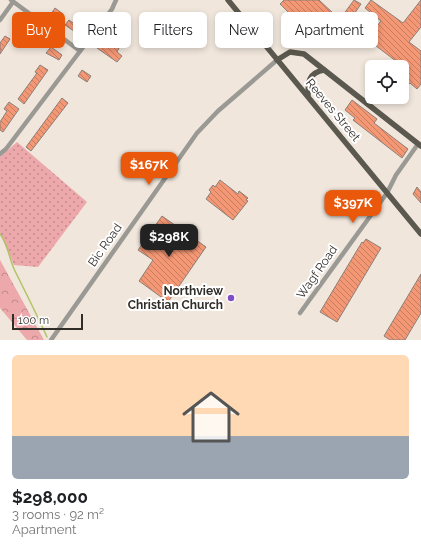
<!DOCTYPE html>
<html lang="en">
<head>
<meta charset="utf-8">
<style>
  :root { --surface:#fff; --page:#f6f6f6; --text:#202124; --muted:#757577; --accent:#ea580c }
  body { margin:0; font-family:Raleway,sans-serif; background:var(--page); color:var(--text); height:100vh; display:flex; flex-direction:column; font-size:15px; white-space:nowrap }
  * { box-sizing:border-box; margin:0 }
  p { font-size:13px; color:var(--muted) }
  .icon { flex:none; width:22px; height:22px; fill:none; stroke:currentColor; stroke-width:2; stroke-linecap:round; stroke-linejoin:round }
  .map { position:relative; height:340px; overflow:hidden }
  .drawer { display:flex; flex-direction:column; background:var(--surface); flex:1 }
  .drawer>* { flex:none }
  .hud { position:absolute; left:12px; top:12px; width:397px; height:36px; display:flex; gap:8px }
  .buttons { position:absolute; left:365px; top:60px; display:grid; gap:8px }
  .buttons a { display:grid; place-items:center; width:44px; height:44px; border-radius:6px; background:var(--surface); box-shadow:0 2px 6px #0003; font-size:20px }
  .scale { position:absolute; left:12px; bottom:10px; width:71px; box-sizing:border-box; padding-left:4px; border:2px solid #312d29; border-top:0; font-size:11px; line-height:14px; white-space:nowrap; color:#312d29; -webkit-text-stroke:3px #fff; paint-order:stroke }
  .price { position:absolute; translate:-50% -34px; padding:0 9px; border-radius:8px; background:var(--accent); color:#fff; font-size:13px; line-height:26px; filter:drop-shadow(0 1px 2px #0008) }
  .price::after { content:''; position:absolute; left:50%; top:24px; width:12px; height:9px; margin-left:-6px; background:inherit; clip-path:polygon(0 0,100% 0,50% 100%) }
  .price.current { background:#222; color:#fff }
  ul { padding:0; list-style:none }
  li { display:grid; align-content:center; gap:8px; height:212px; padding:0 12px }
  li span { display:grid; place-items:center; height:124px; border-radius:6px; color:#555 }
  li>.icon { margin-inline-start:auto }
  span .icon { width:72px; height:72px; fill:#fffc; stroke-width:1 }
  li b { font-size:17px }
  .tag { padding:0 14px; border-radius:6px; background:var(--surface); box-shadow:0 2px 6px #0003; font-size:14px; line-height:36px }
  .tag.current { background:var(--accent); color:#fff }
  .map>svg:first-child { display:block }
  .green { fill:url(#green-dots) }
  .forest { fill:url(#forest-crowns) }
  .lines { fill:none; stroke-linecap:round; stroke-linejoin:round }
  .stream { stroke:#b1c364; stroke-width:1.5 }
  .building { fill:url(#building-back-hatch); stroke:#8c7f7a }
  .minor { stroke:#9a9994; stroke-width:4.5 }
  .major { stroke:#5b584f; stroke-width:5.5 }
  .poi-dot { fill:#804ec6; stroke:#fff; stroke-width:1.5 }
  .labels { text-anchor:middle; stroke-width:4; stroke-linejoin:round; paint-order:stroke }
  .street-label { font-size:12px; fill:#312d29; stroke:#fff }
  .poi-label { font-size:12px; font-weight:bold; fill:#312d29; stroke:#fff; text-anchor:end }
</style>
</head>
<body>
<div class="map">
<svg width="421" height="340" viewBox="0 0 421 340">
  <defs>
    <pattern id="green-dots" width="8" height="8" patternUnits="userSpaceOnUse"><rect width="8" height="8" fill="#eca8ab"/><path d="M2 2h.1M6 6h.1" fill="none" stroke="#c0898b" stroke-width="1.8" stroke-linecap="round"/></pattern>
    <pattern id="forest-crowns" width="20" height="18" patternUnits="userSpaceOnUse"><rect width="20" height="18" fill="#eca8ab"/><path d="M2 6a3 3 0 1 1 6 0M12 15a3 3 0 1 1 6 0" fill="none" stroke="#c0898b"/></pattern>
    <pattern id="building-back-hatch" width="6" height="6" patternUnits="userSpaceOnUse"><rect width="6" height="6" fill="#f49774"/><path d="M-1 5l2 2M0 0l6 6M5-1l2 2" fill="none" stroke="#c67c5f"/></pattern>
  </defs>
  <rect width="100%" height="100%" fill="#f0e6dc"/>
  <!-- green -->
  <path class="green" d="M17 142 87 202 38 267 14 265 0 233V157Z"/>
  <!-- forest -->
  <path class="forest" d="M0 260 44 340H27L0 308Z"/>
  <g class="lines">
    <!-- stream -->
    <path class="stream" d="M0 234C8 244 9 259 15 271 26 293 37 315 47 337"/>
  </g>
  <!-- building -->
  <g class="building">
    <path d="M284 0H319L334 14 317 31 322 35 317 40 280 4Z"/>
    <path d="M354 0 361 4 350 20 343 15Z"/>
    <path d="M371 0 403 23 421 0V27L409 42 421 51V84L417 89 410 83 402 91V79L409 71 367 39 381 21 365 8Z"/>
    <path d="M55 8 63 14 59 20 51 14Z"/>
    <path d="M69 20 80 28 77 33 65 25Z"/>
    <path d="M5 36 10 39 0 54V43Z"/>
    <path d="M102 41 112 48 114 45 119 48 117 52 122 56 117 62 97 48Z"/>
    <path d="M51 47 62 55 59 60 46 53Z"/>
    <path d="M40 65 48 70 24 104 18 99 37 73 35 72Z"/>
    <path d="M82 70 91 76 87 82 78 76Z"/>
    <path d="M62 98 68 103 31 151 26 147Z"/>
    <path d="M352 100 377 119 374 123 408 149 402 158 353 120 355 118 345 110Z"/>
    <path d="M9 102 19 109 3 132 0 130V122L7 111 4 109Z"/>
    <path d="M220 180 238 194 239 191 248 198 246 200 248 201 233 220 206 199 211 192 209 190 213 185 215 187Z"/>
    <path d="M417 187 421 192V203L413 194Z"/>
    <path d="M162 216 206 247 168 302 139 281 153 260 138 250Z"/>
    <path d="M366 239 381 248 337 322 320 312 362 242 363 243Z"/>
    <path d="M421 274V313L405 340H390L384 336Z"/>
  </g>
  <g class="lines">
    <!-- minor -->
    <g class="minor">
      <path d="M11 0 80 51"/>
      <path d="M0 20 13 2"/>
      <path d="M0 154 6 149 112 9 116 0"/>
      <path d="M300 313 387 193 396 175 418 144"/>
      <path d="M51 340 197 133 218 111 277 60"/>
    </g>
    <!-- major -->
    <g class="major">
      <path d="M228 0 421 234"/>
      <path d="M277 60 290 52 304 54 421 146"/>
      <path d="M308 96C308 82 308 73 324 70"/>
    </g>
  </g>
  <!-- markers -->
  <circle class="poi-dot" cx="231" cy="298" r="4"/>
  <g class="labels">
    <!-- street labels -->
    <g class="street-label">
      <text transform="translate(333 110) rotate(50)" y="4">Reeves Street</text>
      <text transform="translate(105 245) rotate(-55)" y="4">Bic Road</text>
      <text transform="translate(317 272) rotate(-55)" y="4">Wagf Road</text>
    </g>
    <!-- poi labels -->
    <g class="poi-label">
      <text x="223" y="295">Northview<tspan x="223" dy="14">Christian Church</tspan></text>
    </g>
  </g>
</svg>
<div class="buttons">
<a><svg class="icon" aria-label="locate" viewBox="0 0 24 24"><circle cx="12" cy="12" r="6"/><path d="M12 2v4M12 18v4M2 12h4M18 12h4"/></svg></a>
</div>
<div class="scale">100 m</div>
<b class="price" style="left:149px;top:186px">$167K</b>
<b class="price" style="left:353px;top:224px">$397K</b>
<b class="price current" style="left:169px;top:258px">$298K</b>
<div class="hud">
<a class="tag current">Buy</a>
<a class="tag">Rent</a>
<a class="tag">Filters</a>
<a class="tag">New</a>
<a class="tag">Apartment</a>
</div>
</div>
<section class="drawer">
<ul>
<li><span style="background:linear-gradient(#ffd9b3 65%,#9aa5b1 0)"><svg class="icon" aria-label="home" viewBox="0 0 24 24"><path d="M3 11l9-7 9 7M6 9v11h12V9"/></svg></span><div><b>$298,000</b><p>3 rooms · 92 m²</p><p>Apartment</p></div></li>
</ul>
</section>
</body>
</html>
